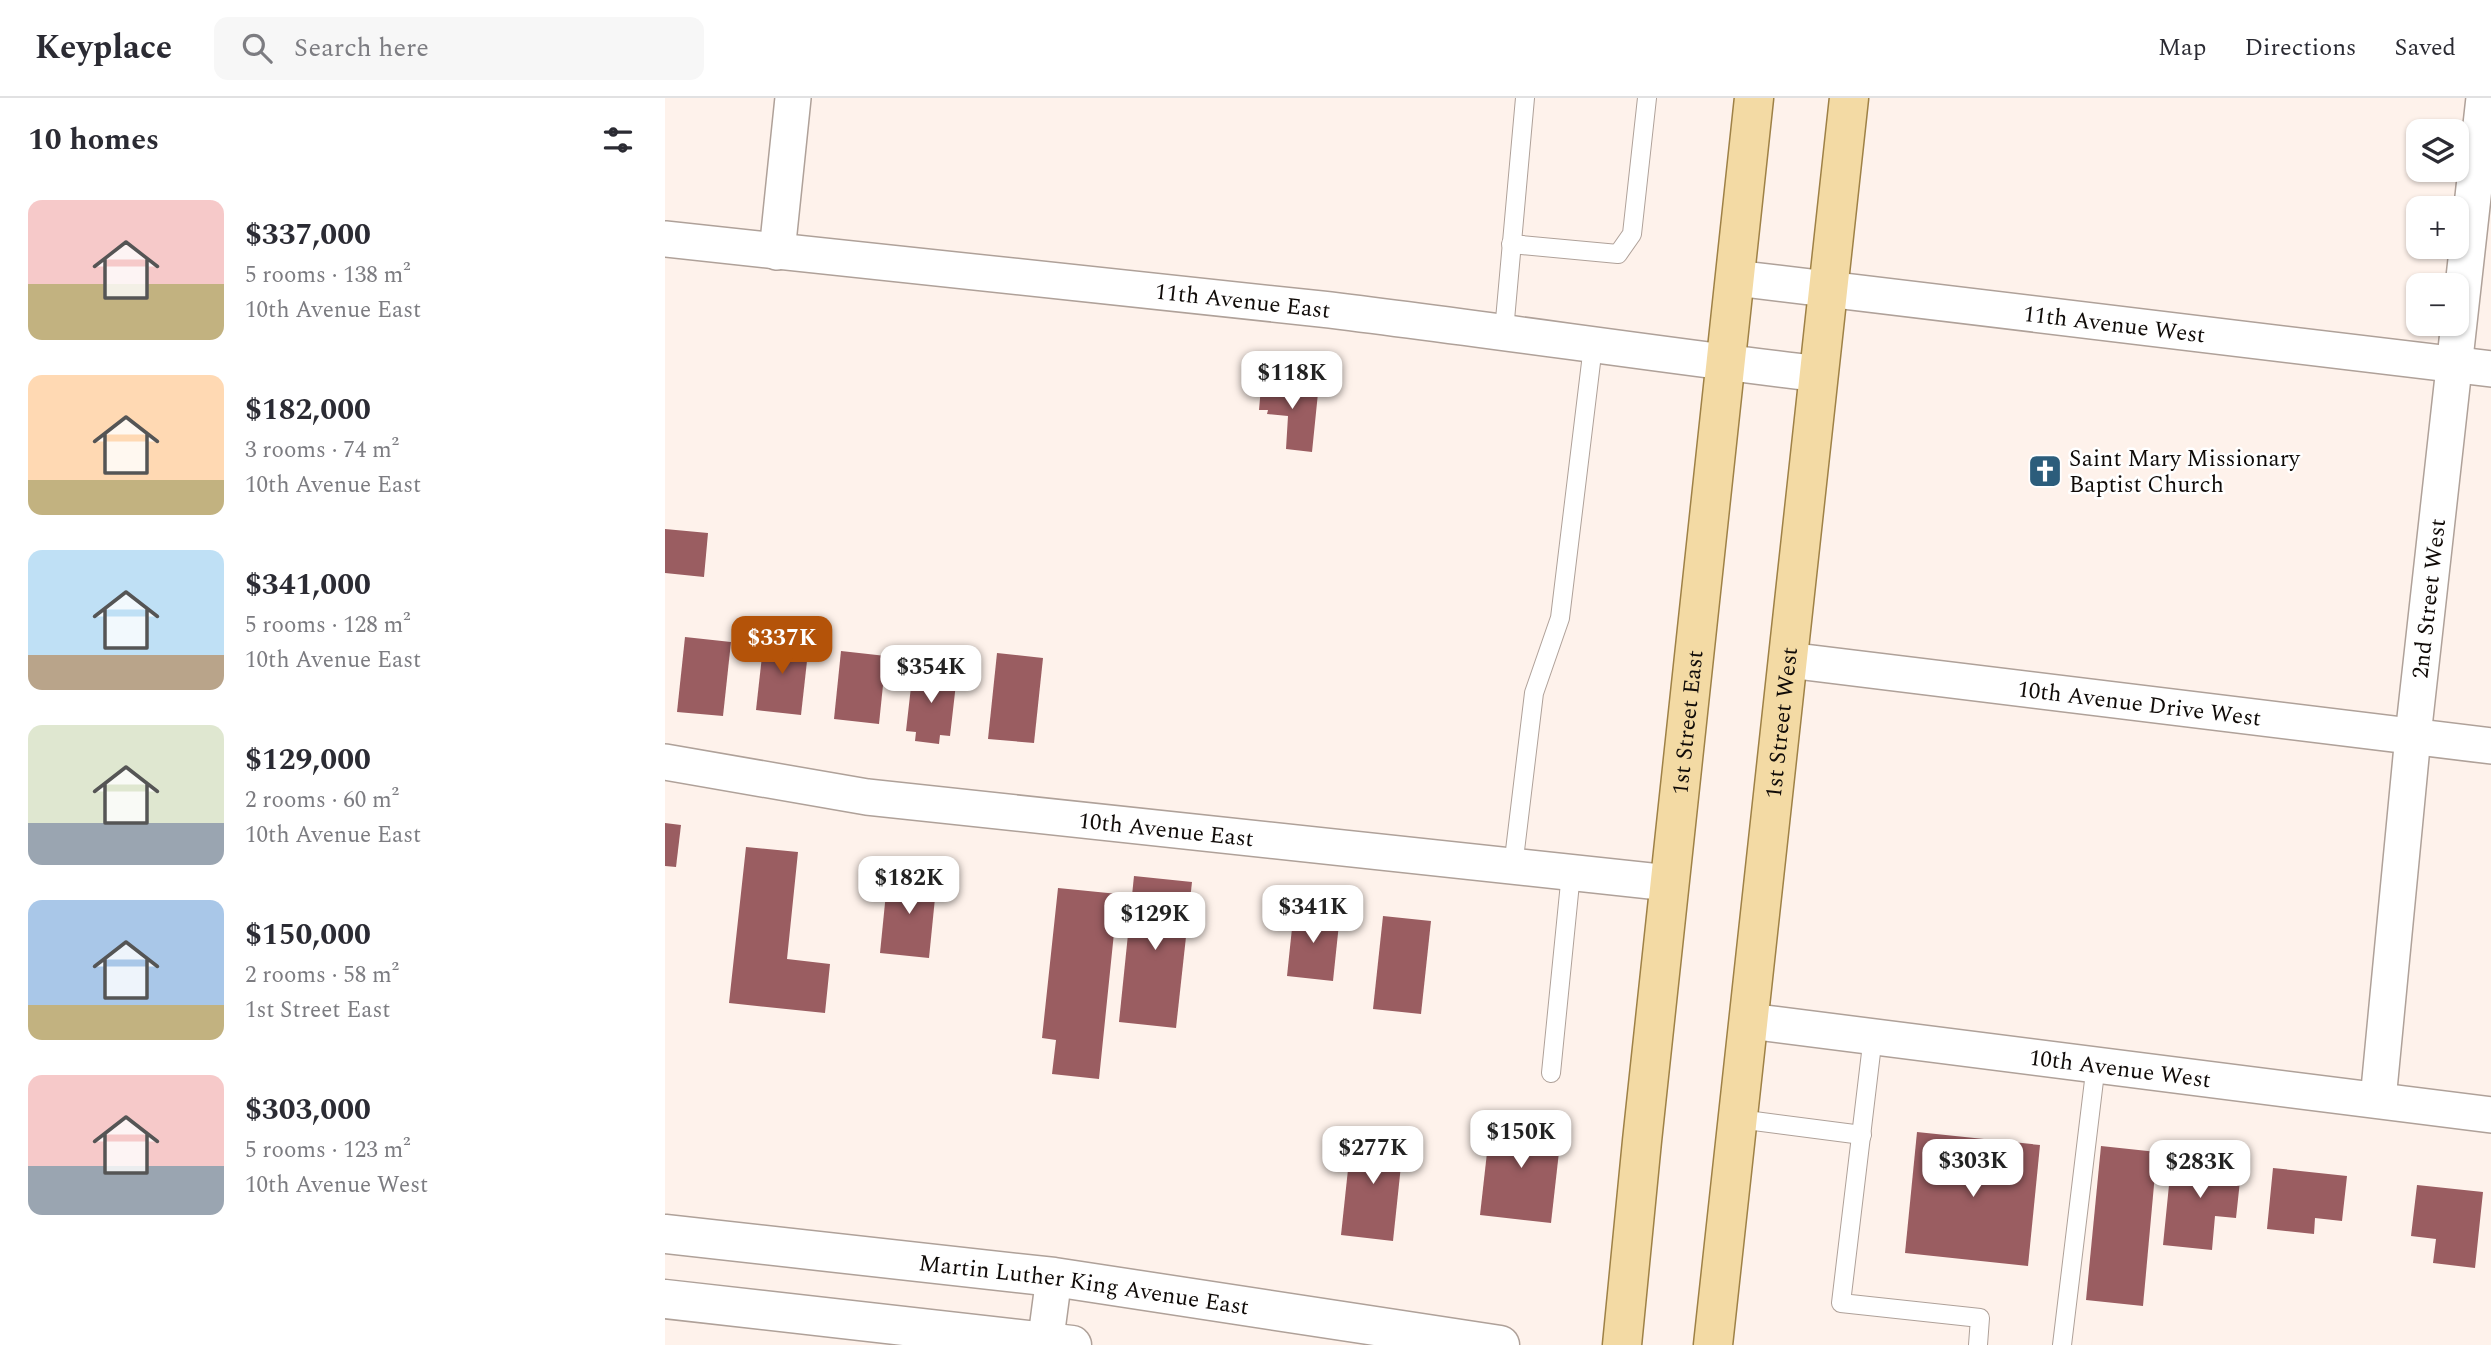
<!DOCTYPE html>
<html lang="en">
<head>
<meta charset="utf-8">
<style>
  :root { --surface:#fff; --page:#f7f7f7; --text:#2b2b33; --muted:#7c7c81; --line:#e1e1e2; --accent:#b45309 }
  body { margin:0; font-family:Spectral,serif; background:var(--page); color:var(--text); height:100vh; display:flex; flex-direction:column; font-size:26px; white-space:nowrap }
  * { box-sizing:border-box; margin:0 }
  p { font-size:23px; color:var(--muted) }
  .icon { flex:none; width:38px; height:38px; fill:none; stroke:currentColor; stroke-width:2; stroke-linecap:round; stroke-linejoin:round }
  .map { position:relative; flex:1; overflow:hidden }
  .sheet { display:flex; flex-direction:column; background:var(--surface); width:665px }
  .sheet>* { flex:none }
  .fabs { position:absolute; left:1741px; top:21px; display:grid; gap:14px }
  .fabs a { display:grid; place-items:center; width:63px; height:63px; border-radius:14px; background:var(--surface); box-shadow:0 2px 5px #0004; font-size:35px }
  .price { position:absolute; translate:-50% -60px; padding:0 16px; border-radius:14px; background:#fff; color:#222; font-size:23px; line-height:46px; filter:drop-shadow(0 2px 4px #0008) }
  .price::after { content:''; position:absolute; left:50%; top:42px; width:21px; height:16px; margin-left:-10px; background:inherit; clip-path:polygon(0 0,100% 0,50% 100%) }
  .price.current { background:var(--accent); color:#fff }
  ul { padding:0; list-style:none }
  li { display:flex; align-items:center; gap:21px; height:175px; padding:0 28px }
  li span { display:grid; place-items:center; flex:none; width:196px; height:140px; border-radius:14px; color:#555 }
  li>.icon { margin-inline-start:auto }
  span .icon { width:84px; height:84px; fill:#fffc; stroke-width:1 }
  li b { font-size:30px }
  h2 { display:flex; justify-content:space-between; align-items:center; height:84px; padding:0 28px; font-size:30px }
  header { display:flex; align-items:center; gap:42px; box-sizing:border-box; height:98px; padding:0 35px; background:var(--surface); border-bottom:2px solid var(--line) }
  header strong { font-size:33px }
  nav { display:flex; gap:38px; margin-inline-start:auto; font-size:24px }
  .search { width:490px; height:63px; background:var(--page); display:flex; align-items:center; gap:18px; box-sizing:border-box; padding:0 24px; border-radius:14px; color:var(--muted); font-size:26px }
  main { display:flex; flex:1; min-height:0 }
  .map>svg:first-child { display:block }
  .building { fill:#9a5d61 }
  .lines { fill:none; stroke-linecap:round; stroke-linejoin:round }
  .service-casing { stroke:#afa199; stroke-width:20 }
  .minor-casing { stroke:#afa199; stroke-width:38 }
  .tertiary-casing { stroke:#afa199; stroke-width:41 }
  .primary-casing { stroke:#9e8146; stroke-width:41 }
  .service { stroke:#fff; stroke-width:18 }
  .minor { stroke:#fff; stroke-width:35 }
  .tertiary { stroke:#fff; stroke-width:38 }
  .primary { stroke:#f3daa4; stroke-width:38 }
  .labels { text-anchor:middle; stroke-width:5; stroke-linejoin:round; paint-order:stroke }
  .street-label { font-size:23px; fill:#100b08; stroke:#fff }
  .poi-label { font-size:23px; fill:#100b08; stroke:#fff; text-anchor:start }
</style>
</head>
<body>
<header>
<strong>Keyplace</strong>
<div class="search"><svg class="icon" aria-label="search" viewBox="0 0 24 24"><circle cx="10" cy="10" r="6"/><path d="M15 15l6 6"/></svg>Search here</div>
<nav><a>Map</a><a>Directions</a><a>Saved</a></nav>
</header>
<main>
<section class="sheet">
<h2>10 homes<svg class="icon" aria-label="filters" viewBox="0 0 24 24"><path d="M4 7h16M4 17h16"/><circle cx="9" cy="7" r="2"/><circle cx="15" cy="17" r="2"/></svg></h2>
<ul>
<li><span style="background:linear-gradient(#f6c9c9 60%,#c2b280 0)"><svg class="icon" aria-label="home" viewBox="0 0 24 24"><path d="M3 11l9-7 9 7M6 9v11h12V9"/></svg></span><div><b>$337,000</b><p>5 rooms · 138 m²</p><p>10th Avenue East</p></div></li>
<li><span style="background:linear-gradient(#ffd9b3 75%,#c2b280 0)"><svg class="icon" aria-label="home" viewBox="0 0 24 24"><path d="M3 11l9-7 9 7M6 9v11h12V9"/></svg></span><div><b>$182,000</b><p>3 rooms · 74 m²</p><p>10th Avenue East</p></div></li>
<li><span style="background:linear-gradient(#bfe0f5 75%,#b9a48a 0)"><svg class="icon" aria-label="home" viewBox="0 0 24 24"><path d="M3 11l9-7 9 7M6 9v11h12V9"/></svg></span><div><b>$341,000</b><p>5 rooms · 128 m²</p><p>10th Avenue East</p></div></li>
<li><span style="background:linear-gradient(#dfe7d0 70%,#9aa5b1 0)"><svg class="icon" aria-label="home" viewBox="0 0 24 24"><path d="M3 11l9-7 9 7M6 9v11h12V9"/></svg></span><div><b>$129,000</b><p>2 rooms · 60 m²</p><p>10th Avenue East</p></div></li>
<li><span style="background:linear-gradient(#a9c7e8 75%,#c2b280 0)"><svg class="icon" aria-label="home" viewBox="0 0 24 24"><path d="M3 11l9-7 9 7M6 9v11h12V9"/></svg></span><div><b>$150,000</b><p>2 rooms · 58 m²</p><p>1st Street East</p></div></li>
<li><span style="background:linear-gradient(#f6c9c9 65%,#9aa5b1 0)"><svg class="icon" aria-label="home" viewBox="0 0 24 24"><path d="M3 11l9-7 9 7M6 9v11h12V9"/></svg></span><div><b>$303,000</b><p>5 rooms · 123 m²</p><p>10th Avenue West</p></div></li>
</ul>
</section>
<div class="map">
<svg width="1826" height="1247" viewBox="0 0 1826 1247">
  <rect width="100%" height="100%" fill="#fef2eb"/>
  <!-- building -->
  <g class="building">
    <path d="M600 280 628 283 627 292 653 295 647 354 621 351 623 318 602 316 603 312H594L596 289 599 290Z"/>
    <path d="M0 431 43 435 39 479 0 475Z"/>
    <path d="M20 539 66 544 58 618 12 614Z"/>
    <path d="M99 540 144 545 136 617 91 612Z"/>
    <path d="M176 553 221 558 214 626 169 621Z"/>
    <path d="M332 555 378 560 369 645 323 641Z"/>
    <path d="M248 571 292 577 285 638 275 637 274 646 250 643 251 634 241 633Z"/>
    <path d="M0 725 16 727 11 769 0 768Z"/>
    <path d="M81 749 133 754 122 861 165 866 160 915 64 905Z"/>
    <path d="M223 775 272 780 264 860 215 855Z"/>
    <path d="M469 778 527 784 511 930 454 924Z"/>
    <path d="M393 790 453 796 434 981 387 976 391 942 377 940Z"/>
    <path d="M629 811 675 816 668 883 622 878Z"/>
    <path d="M718 818 766 823 756 916 708 911Z"/>
    <path d="M826 1019 897 1027 886 1125 815 1117Z"/>
    <path d="M687 1034 739 1039 728 1143 676 1137Z"/>
    <path d="M1252 1034 1375 1047 1363 1168 1240 1155Z"/>
    <path d="M1436 1048 1492 1054 1478 1208 1421 1202Z"/>
    <path d="M1507 1057 1577 1064 1571 1120 1550 1118 1547 1152 1498 1147Z"/>
    <path d="M1608 1070 1682 1078 1677 1123 1650 1120 1649 1136 1602 1131Z"/>
    <path d="M1752 1087 1818 1094 1810 1170 1768 1165 1771 1141 1746 1138Z"/>
  </g>
  <g class="lines">
    <!-- service casing -->
    <g class="service-casing">
      <g id="service">
        <path d="M846 146 953 156 967 136 982 0"/>
        <path d="M839 233 860 0"/>
        <path d="M848 769 869 595 895 520 928 248"/>
        <path d="M1208 938 1176 1205 1315 1220 1313 1247"/>
        <path d="M886 975 906 775"/>
        <path d="M1074 1021 1197 1037"/>
        <path d="M1397 1247 1431 966"/>
      </g>
    </g>
    <!-- minor casing -->
    <g class="minor-casing">
      <g id="minor">
        <path id="s1" d="M0 141C219 165 438 186 656 211 822 231 988 256 1154 276"/>
        <path d="M112 154 128 0"/>
        <path id="s2" d="M1070 180 1826 271"/>
        <path id="s3" d="M1123 562 1826 648"/>
        <path id="s4" d="M0 664 202 699 1004 785"/>
        <path id="s5" d="M1084 923 1826 1017"/>
        <path id="s6" d="M1713 1002 1748 638 1819 0"/>
        <path d="M380 1247 389 1179"/>
      </g>
    </g>
    <!-- tertiary casing -->
    <g class="tertiary-casing">
      <g id="tertiary">
        <path id="s7" d="M0 1136 389 1179 835 1247"/>
        <path d="M0 1201 407 1247"/>
      </g>
    </g>
    <!-- primary casing -->
    <g class="primary-casing">
      <g id="primary">
        <path id="s8" d="M957 1247 977 1043 1089 0"/>
        <path id="s9" d="M1048 1247 1184 0"/>
      </g>
    </g>
    <!-- service -->
    <use href="#service" class="service"/>
    <!-- minor -->
    <use href="#minor" class="minor"/>
    <!-- tertiary -->
    <use href="#tertiary" class="tertiary"/>
    <!-- primary -->
    <use href="#primary" class="primary"/>
  </g>
  <!-- icons -->
  <defs>
    <g id="church-square" transform="scale(1.75)"><rect x="-9" y="-9" width="18" height="18" rx="4" fill="#2c5d7b" stroke="#fff"/><path d="M-1.2-6h2.4v3.5h3.3v2.4h-3.3V6h-2.4V-.1h-3.3v-2.4h3.3Z" fill="#fff"/></g>
  </defs>
  <g fill-rule="evenodd">
    <use href="#church-square" x="1380" y="373"/>
  </g>
  <g class="labels">
    <!-- street labels -->
    <g class="street-label">
      <text dy="8" stroke="none"><textPath href="#s1" startOffset="581">11th Avenue East</textPath></text>
      <text dy="8" stroke="none"><textPath href="#s2" startOffset="382">11th Avenue West</textPath></text>
      <text dy="8" stroke="none"><textPath href="#s6" startOffset="504">2nd Street West</textPath></text>
      <text dy="8" stroke="none"><textPath href="#s3" startOffset="354">10th Avenue Drive West</textPath></text>
      <text dy="8" stroke="none"><textPath href="#s8" startOffset="626">1st Street East</textPath></text>
      <text dy="8" stroke="none"><textPath href="#s9" startOffset="626">1st Street West</textPath></text>
      <text dy="8" stroke="none"><textPath href="#s4" startOffset="506">10th Avenue East</textPath></text>
      <text dy="8" stroke="none"><textPath href="#s5" startOffset="374">10th Avenue West</textPath></text>
      <text dy="8" stroke="none"><textPath href="#s7" startOffset="422">Martin Luther King Avenue East</textPath></text>
    </g>
    <!-- poi labels -->
    <g class="poi-label">
      <text x="1404" y="368">Saint Mary Missionary<tspan x="1404" dy="26">Baptist Church</tspan></text>
    </g>
  </g>
</svg>
<div class="fabs">
<a><svg class="icon" aria-label="layers" viewBox="0 0 24 24"><path d="M12 4l9 5-9 5-9-5zM3 14l9 5 9-5"/></svg></a>
<a>+</a>
<a>−</a>
</div>
<b class="price" style="left:627px;top:313px">$118K</b>
<b class="price current" style="left:117px;top:578px">$337K</b>
<b class="price" style="left:266px;top:607px">$354K</b>
<b class="price" style="left:244px;top:818px">$182K</b>
<b class="price" style="left:648px;top:847px">$341K</b>
<b class="price" style="left:490px;top:854px">$129K</b>
<b class="price" style="left:856px;top:1072px">$150K</b>
<b class="price" style="left:708px;top:1088px">$277K</b>
<b class="price" style="left:1308px;top:1101px">$303K</b>
<b class="price" style="left:1535px;top:1102px">$283K</b>
</div>
</main>
</body>
</html>
